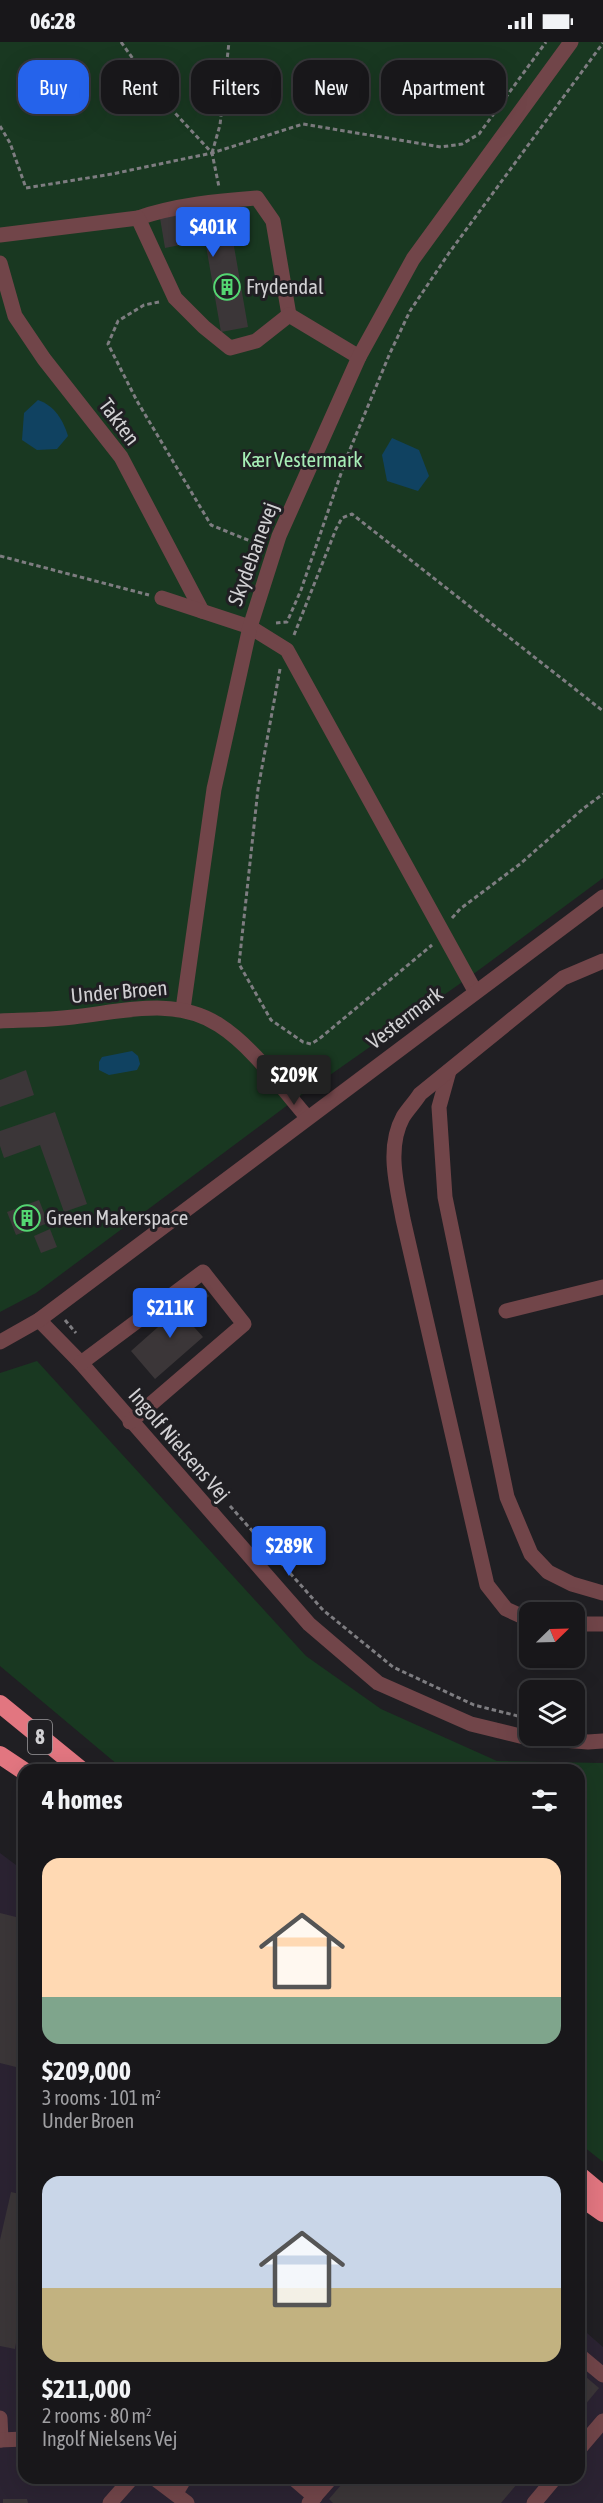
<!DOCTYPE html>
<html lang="en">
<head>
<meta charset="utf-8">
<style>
  :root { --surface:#18171a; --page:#212023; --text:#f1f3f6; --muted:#9f9fa2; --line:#363639; --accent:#2563eb }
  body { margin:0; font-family:"Asap Condensed",sans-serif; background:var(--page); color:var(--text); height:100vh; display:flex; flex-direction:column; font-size:22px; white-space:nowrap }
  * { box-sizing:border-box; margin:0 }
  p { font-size:20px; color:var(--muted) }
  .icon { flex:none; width:33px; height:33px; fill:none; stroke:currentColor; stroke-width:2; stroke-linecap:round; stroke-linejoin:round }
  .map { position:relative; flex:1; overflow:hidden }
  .panel { position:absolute; left:18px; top:1722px; width:567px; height:720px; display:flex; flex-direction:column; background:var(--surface); border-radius:18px; box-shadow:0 6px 24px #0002,0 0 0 2px var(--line) }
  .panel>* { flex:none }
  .top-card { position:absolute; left:18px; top:18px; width:567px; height:54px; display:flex; gap:12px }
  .needle { width:39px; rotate:67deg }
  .fabs { position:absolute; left:519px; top:1560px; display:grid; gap:12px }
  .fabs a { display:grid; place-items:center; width:66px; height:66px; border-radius:12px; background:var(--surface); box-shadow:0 6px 24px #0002,0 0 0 2px var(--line); font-size:30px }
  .price { position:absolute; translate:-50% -51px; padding:0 14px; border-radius:6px; background:var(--accent); color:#fff; font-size:20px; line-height:39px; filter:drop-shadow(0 2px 3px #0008) }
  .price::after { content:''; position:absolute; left:50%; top:36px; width:18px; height:14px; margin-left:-9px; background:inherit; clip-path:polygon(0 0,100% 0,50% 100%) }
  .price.on { background:#222; color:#fff }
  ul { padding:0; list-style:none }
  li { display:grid; align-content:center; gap:12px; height:318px; padding:0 24px }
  li span { display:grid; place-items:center; height:186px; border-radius:18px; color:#555 }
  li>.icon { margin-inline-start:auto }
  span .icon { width:108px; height:108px; fill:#fffc; stroke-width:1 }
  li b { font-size:26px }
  h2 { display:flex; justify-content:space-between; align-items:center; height:72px; padding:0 24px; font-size:26px }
  .tag { padding:0 21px; border-radius:18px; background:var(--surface); box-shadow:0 6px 24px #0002,0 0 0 2px var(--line); font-size:21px; line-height:54px }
  .tag.on { background:var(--accent); color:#fff }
  .status { display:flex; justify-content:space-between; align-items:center; height:42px; padding:0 30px; background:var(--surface); direction:ltr }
  .status svg { height:16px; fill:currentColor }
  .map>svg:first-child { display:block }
  .industrial { fill:#2b2332 }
  .green { fill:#193821 }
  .water { fill:#104261 }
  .building { fill:#3b3638 }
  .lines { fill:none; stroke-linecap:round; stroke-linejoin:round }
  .path { stroke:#7e7d81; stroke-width:3; stroke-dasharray:4.5 3; stroke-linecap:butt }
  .minor { stroke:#714549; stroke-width:15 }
  .highway { stroke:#e27680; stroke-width:18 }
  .labels { text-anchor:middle; stroke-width:6; stroke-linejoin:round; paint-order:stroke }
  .shield { fill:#201f23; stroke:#9c9b9e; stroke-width:1.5 }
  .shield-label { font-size:20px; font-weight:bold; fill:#d1d0d3 }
  .poi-label { font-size:21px; fill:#d1d0d3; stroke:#201f23; text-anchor:start }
  .street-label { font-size:21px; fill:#d1d0d3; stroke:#201f23 }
  .park-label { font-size:21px; fill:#a6edb6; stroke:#201f23 }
</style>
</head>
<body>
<div class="status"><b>06:28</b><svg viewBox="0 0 49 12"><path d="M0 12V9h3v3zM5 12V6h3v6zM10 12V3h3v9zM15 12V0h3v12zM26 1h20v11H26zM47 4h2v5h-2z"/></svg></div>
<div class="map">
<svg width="603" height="2461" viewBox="0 0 603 2461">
  <rect width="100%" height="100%" fill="#201f23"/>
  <!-- industrial -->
  <path class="industrial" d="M0 1811 24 1829V2436H579V2284L603 2305V2461H0Z"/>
  <!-- green -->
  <g class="green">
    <path d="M0 0H603V836L468 936 293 1059 36 1251 0 1270Z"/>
    <path d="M37 1319 306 1614 381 1667 497 1719 603 1721V2120L579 2101V1728H124L0 1624V1331Z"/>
  </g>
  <!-- water -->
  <g class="water">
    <path d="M38 358C55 364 63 378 68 394L57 407 37 408 22 398 24 371Z"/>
    <path d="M392 396 419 408 429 434 418 449 387 439 382 413Z"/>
    <path d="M132 1009 138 1014 140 1022 137 1028 109 1033 99 1028V1020L102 1015Z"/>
  </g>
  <!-- building -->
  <g class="building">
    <path d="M227 164 248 285 221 290 205 198 165 206 160 176Z"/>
    <path d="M26 1028 34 1053 0 1065V1038Z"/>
    <path d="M55 1070 87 1162 64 1170 40 1103 4 1116 0 1104V1089Z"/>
    <path d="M39 1158 48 1181 16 1193 7 1170Z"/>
    <path d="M50 1187 57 1205 41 1211 34 1194Z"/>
    <path d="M202 1246 209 1254 185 1275 203 1295 155 1337 131 1309Z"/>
    <path d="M0 1871 24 1877V2027L0 2021Z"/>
    <path d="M11 2150 24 2153V2296L17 2295 15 2307 0 2304V2198Z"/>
    <path d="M579 2329 599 2346 579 2370Z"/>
    <path d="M347 2436H372L380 2443 386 2436H522L501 2461H333L329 2457Z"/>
    <path d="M3 2457H27L28 2461H3Z"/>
  </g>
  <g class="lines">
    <!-- path -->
    <g class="path">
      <path d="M121 0 161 56 212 111 219 145"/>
      <path d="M0 84 10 101 26 146 112 132 212 111 303 82 441 105 462 102 479 92 546 0"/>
      <path d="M212 111 220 83 229 0"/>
      <path d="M159 260 144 263 118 279 108 302 137 359 211 483 260 503"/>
      <path d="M0 514 149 553"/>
      <path d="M276 581 287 580 301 548 346 417 390 311 410 269 449 211 603 1"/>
      <path d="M294 593 336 487 342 476 352 472 603 669"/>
      <path d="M280 627 258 747 239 922 271 978 303 1000 311 1002 319 997 432 903"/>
      <path d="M452 876 460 867 520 822 584 766 603 752"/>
      <path d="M65 1278 76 1291"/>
      <path d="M230 1464 323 1568 393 1625 474 1663 530 1677"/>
    </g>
    <!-- minor -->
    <g class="minor">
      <path d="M138 176C176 163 217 159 257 156L273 179 289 273"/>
      <path d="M0 193 138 176 175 256 204 285 230 306 256 299 289 273 359 315"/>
      <path d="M0 221 15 274 44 317 121 415 202 569"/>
      <path d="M162 556 250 585 287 608 475 949"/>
      <path d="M183 967 214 747 250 585 279 494 359 315 413 217 571 0"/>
      <path d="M0 979C24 978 49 978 73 975 121 970 175 954 219 983 252 1004 281 1045 307 1075"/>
      <path d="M449 1029 439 1065 445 1155 507 1455 531 1512 548 1530 572 1542 603 1551"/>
      <path d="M506 1269 603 1245"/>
      <path d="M39 1278 81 1321 309 1582 378 1641 471 1682 524 1695 588 1700 603 1699"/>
      <path d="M0 1300 39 1278 603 855"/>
      <path d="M81 1321 203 1230 244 1282 130 1380"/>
      <path d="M530 1578 506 1567 487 1543 403 1177C397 1144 386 1106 403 1075 408 1067 415 1060 420 1052L563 936 603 919"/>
      <path d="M574 1582H603"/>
      <path d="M579 2313 603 2333"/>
      <path d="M0 2376 1 2398"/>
      <path d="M0 2398 24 2397"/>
      <path d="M579 2407 603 2379"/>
      <path d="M154 2436 187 2461"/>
      <path d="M293 2436 315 2455"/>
      <path d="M176 2451 185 2436"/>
      <path d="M110 2461 132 2436"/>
      <path d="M309 2461 331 2436"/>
      <path d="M534 2461 555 2436"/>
    </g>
    <!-- highway -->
    <g class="highway">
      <path d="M0 1662 81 1728"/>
      <path d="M0 1713 24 1729"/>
      <path d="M579 2133 603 2153"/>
      <path d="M579 2154 603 2171"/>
    </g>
  </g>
  <!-- icons -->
  <defs>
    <g id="building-ring" transform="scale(1.35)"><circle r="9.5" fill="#201f23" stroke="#54d672" stroke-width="1.5"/><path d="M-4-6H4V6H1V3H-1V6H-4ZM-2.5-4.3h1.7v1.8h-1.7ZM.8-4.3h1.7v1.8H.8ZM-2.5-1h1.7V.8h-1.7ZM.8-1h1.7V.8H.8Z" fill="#54d672"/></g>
  </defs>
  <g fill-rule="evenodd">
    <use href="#building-ring" x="227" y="245"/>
    <use href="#building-ring" x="27" y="1176"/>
  </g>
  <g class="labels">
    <!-- shield labels -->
    <rect class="shield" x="28" y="1678" width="24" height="34" rx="4.5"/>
    <g class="shield-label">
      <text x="40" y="1702">8</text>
    </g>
    <!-- poi labels -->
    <g class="poi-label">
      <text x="246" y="252">Frydendal</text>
      <text x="46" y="1183">Green Makerspace</text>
    </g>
    <!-- street labels -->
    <g class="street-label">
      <text transform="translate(119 380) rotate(53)" y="7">Takten</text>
      <text transform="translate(253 512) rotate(-70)" y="7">Skydebanevej</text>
      <text transform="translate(119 950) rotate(-5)" y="7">Under Broen</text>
      <text transform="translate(405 976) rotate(-37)" y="7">Vestermark</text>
      <text transform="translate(179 1403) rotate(49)" y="7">Ingolf Nielsens Vej</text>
    </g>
    <!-- park labels -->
    <g class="park-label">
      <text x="302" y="425">Kær Vestermark</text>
    </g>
  </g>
</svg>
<div class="fabs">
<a><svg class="needle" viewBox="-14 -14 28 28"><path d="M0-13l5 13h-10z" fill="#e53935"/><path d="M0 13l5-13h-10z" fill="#9f9fa2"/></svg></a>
<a><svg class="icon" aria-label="layers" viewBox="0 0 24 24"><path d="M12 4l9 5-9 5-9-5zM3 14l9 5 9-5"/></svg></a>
</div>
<b class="price" style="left:213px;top:216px">$401K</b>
<b class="price on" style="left:294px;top:1064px">$209K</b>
<b class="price" style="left:170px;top:1297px">$211K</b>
<b class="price" style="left:289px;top:1535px">$289K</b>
<div class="top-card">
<a class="tag on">Buy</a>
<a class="tag">Rent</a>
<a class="tag">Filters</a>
<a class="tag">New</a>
<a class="tag">Apartment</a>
</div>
<section class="panel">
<h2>4 homes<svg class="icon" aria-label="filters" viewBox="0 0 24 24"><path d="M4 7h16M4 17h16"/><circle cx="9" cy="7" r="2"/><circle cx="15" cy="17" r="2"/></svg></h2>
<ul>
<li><span style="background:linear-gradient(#ffd9b3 75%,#7fa58c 0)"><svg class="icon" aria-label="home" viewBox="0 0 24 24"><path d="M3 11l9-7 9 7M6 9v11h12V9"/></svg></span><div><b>$209,000</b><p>3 rooms · 101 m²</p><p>Under Broen</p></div></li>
<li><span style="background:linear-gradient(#c9d6e8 60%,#c2b280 0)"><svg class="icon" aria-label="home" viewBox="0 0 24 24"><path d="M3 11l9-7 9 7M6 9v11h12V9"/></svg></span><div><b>$211,000</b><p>2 rooms · 80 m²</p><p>Ingolf Nielsens Vej</p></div></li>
</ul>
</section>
</div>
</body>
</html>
